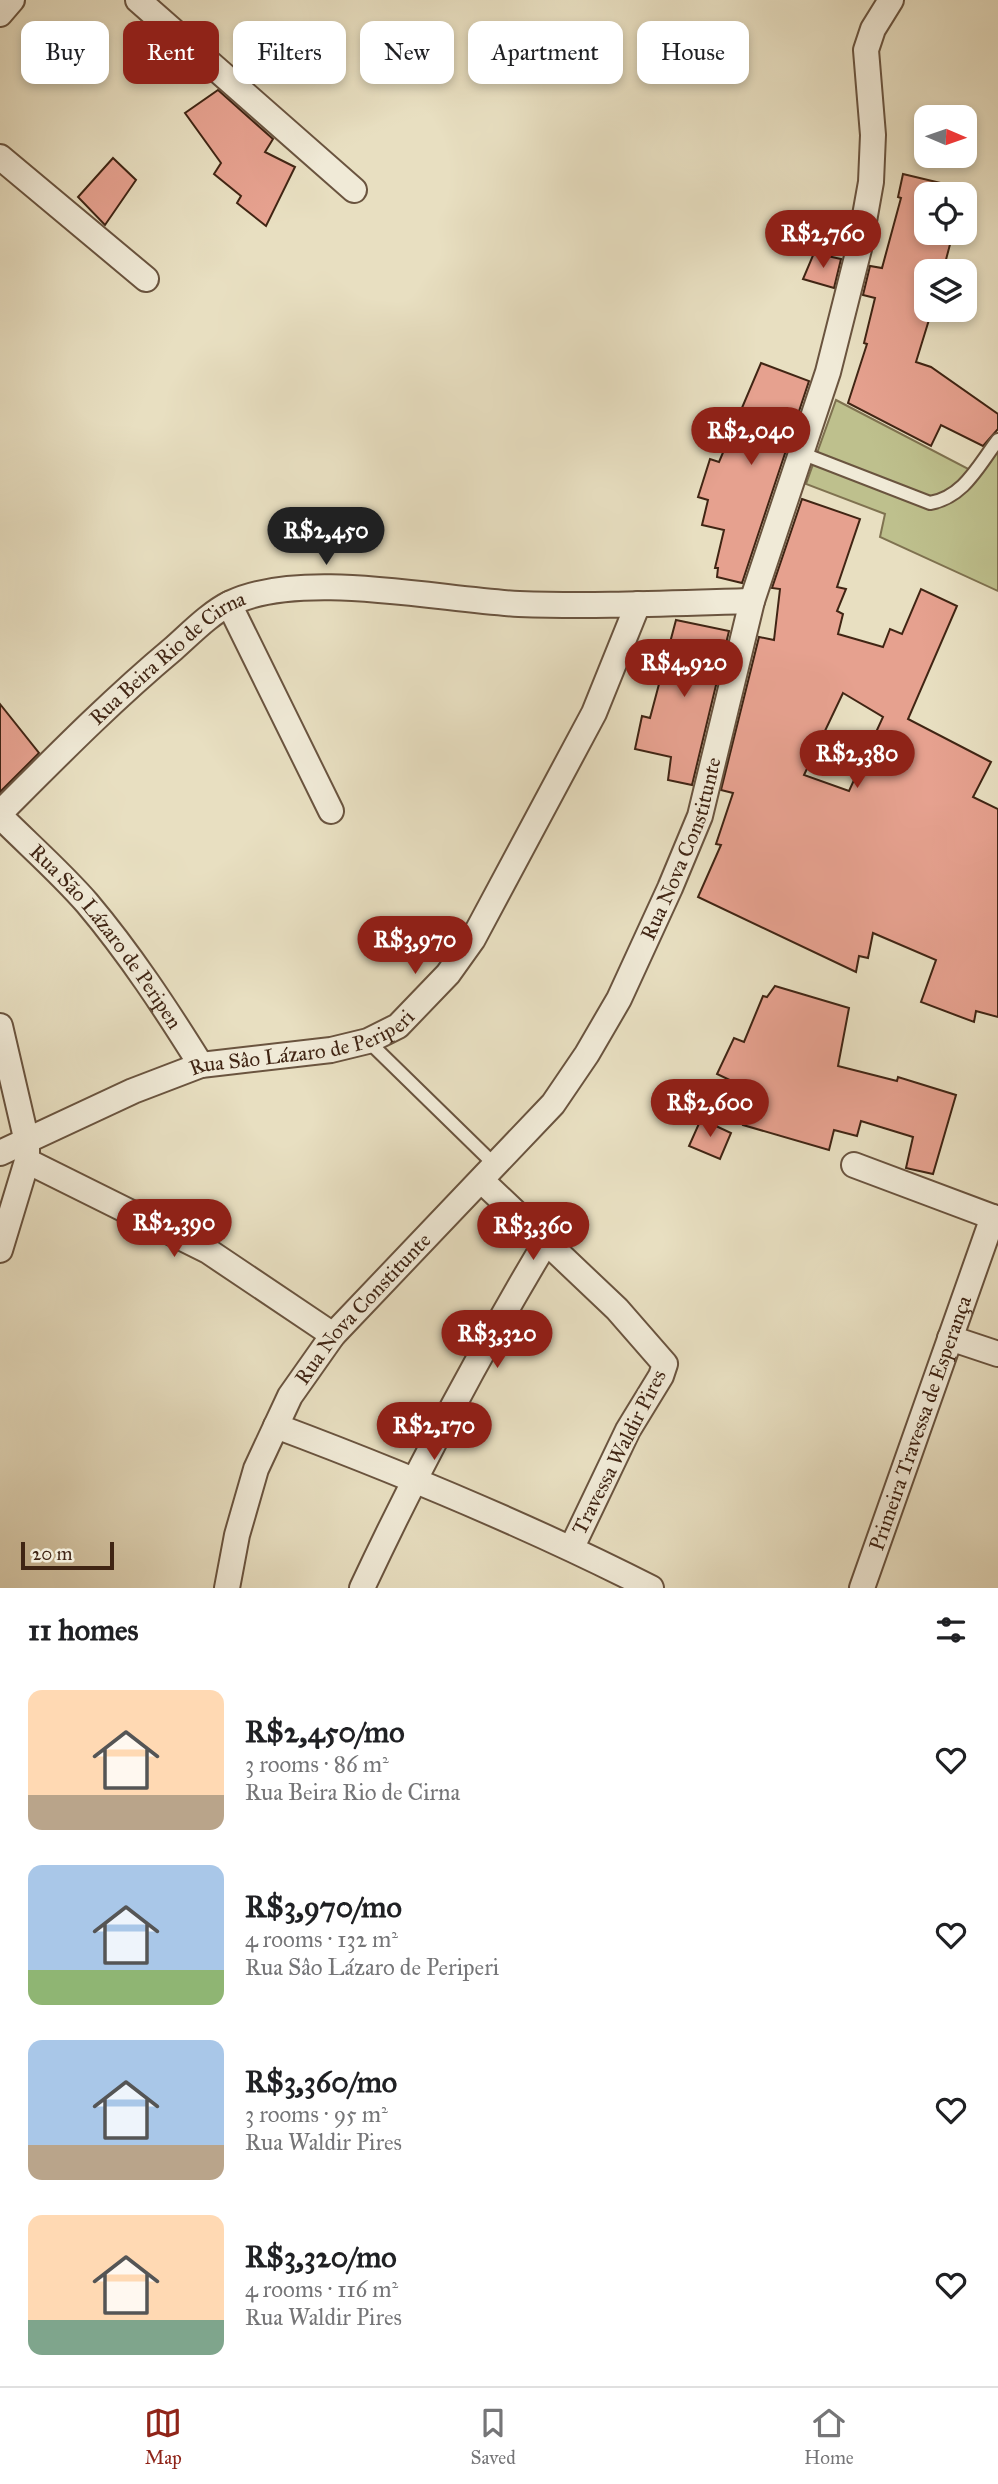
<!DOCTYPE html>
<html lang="en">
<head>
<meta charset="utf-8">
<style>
  :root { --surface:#fff; --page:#f2f2f2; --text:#202124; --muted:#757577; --line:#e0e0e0; --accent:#8f2418 }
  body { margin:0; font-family:"IM FELL Great Primer",serif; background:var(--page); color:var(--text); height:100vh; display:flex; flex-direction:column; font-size:26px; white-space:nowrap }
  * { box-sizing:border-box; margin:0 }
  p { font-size:23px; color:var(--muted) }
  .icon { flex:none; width:38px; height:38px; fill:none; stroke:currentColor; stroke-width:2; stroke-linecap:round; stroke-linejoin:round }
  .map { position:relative; height:1588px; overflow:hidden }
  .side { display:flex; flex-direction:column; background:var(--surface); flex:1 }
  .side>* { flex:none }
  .hud { position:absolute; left:21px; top:21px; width:957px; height:63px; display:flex; gap:14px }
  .needle { width:46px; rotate:92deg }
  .tools { position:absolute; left:914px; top:105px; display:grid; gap:14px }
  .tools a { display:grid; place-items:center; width:63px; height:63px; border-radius:14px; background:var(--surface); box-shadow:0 4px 10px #0003; font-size:35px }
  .scale { position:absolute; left:21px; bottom:18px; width:93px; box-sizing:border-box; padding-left:7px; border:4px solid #402514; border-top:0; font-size:19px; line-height:24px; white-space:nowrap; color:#402514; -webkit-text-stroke:5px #f0ead7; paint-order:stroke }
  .price { position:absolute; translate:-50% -60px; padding:0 16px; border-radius:24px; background:var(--accent); color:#fff; font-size:23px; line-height:46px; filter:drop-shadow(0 2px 4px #0008) }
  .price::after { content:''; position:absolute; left:50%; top:42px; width:21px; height:16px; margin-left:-10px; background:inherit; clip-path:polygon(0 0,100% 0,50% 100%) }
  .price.selected { background:#222; color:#fff }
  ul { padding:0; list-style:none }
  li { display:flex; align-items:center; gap:21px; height:175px; padding:0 28px }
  li span { display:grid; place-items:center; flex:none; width:196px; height:140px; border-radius:14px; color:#555 }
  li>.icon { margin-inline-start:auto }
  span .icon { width:84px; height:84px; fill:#fffc; stroke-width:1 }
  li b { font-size:30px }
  h2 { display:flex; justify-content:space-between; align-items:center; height:84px; padding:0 28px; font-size:30px }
  .chip { padding:0 24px; border-radius:14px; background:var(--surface); box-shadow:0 4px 10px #0003; font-size:24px; line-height:63px }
  .chip.selected { background:var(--accent); color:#fff }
  .dock { display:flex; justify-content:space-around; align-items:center; height:98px; border-top:2px solid var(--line); background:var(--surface); font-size:19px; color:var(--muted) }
  .dock a { display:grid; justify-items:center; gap:4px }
  .dock .selected { color:var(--accent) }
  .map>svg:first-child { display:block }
  .green { fill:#bec08d; stroke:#7f7250; stroke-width:2 }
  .building { fill:#e6a18f; stroke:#402514; stroke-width:2; fill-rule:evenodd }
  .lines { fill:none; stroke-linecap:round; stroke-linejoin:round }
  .lane-casing { stroke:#6a543f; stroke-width:16 }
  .street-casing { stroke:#6a543f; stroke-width:28 }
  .lane { stroke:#f0ead7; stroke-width:12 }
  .street { stroke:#f0ead7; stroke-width:24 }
  .labels { text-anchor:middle; stroke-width:6; stroke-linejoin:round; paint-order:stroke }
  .street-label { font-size:21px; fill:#402514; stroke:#f0ead7 }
</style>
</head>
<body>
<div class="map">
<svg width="998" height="1588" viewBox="0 0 998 1588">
  <rect width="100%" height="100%" fill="#e8dfc1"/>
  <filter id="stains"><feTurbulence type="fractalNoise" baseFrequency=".00286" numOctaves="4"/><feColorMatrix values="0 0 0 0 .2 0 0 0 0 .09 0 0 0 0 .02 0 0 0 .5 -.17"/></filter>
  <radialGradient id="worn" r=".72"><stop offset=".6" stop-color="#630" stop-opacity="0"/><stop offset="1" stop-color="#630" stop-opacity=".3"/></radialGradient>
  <!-- green -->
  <path class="green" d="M836 400 972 471 998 435V591L880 537 885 514 806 484Z"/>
  <!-- building -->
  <g class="building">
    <path d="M218 90 273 139 265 152 295 167 266 226 237 203 241 196 214 174 221 163 185 113Z"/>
    <path d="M113 158 136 180 105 225 78 197Z"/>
    <path d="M903 174 949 185 947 194H926V233H953L943 271H926V310H932L916 362 931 367 998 414V429L983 446 941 425 931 446 848 403 867 344 864 343 875 298 863 295 870 266 882 268 901 198 898 197Z"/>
    <path d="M814 253 841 259 834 288 803 279Z"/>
    <path d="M761 363 809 381 742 583 717 577 718 568H715L724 530 702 525 708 500 698 497 710 459 719 462Z"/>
    <path d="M802 499 860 519 837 587 846 589 837 611 843 614 838 634 883 647 890 629 902 634 921 589 957 606 908 719 991 762 973 797 998 809V1017L976 1011 974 1022 921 1002 936 960 873 933 868 958 859 956 856 972 698 897 721 845 716 844 733 793 721 790 759 637 774 640 780 589 772 588ZM843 693 883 717 849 791 804 775Z"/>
    <path d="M676 620 729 631 692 785 668 780 671 757 635 749 642 716 650 718Z"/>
    <path d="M0 704 39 753 0 792Z"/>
    <path d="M775 986 849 1008 838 1066 897 1081 898 1077 956 1095 933 1174 906 1168 913 1137 861 1121 857 1136 834 1130 829 1150 743 1125 753 1091 717 1074 734 1038 744 1042 763 996 767 997Z"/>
    <path d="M701 1119 731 1133 720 1159 689 1146Z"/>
  </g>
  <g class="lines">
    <!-- lane casing -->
    <g class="lane-casing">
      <g id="lane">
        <path d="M801 453 930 503C964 497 978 466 998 440"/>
        <path d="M368 1041 496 1166"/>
      </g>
    </g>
    <!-- street casing -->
    <g class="street-casing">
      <g id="street">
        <path d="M138 0 354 190"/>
        <path d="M0 14 12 0"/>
        <path d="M0 157 146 279"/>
        <path d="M229 604 331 811"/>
        <path id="s1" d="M0 813C56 757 112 700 173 649 190 634 210 613 231 603 303 569 439 600 519 604 597 607 675 603 752 601"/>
        <path id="s2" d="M0 816C29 845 61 873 87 903 130 954 166 1009 201 1065"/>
        <path d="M0 1026 27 1142V1161L0 1250"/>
        <path id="s3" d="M0 1153 133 1091 201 1065 331 1050 368 1041 398 1026 448 974 473 939 594 713 638 604"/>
        <path d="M27 1161 208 1251 333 1335"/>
        <path d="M854 1165 998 1219"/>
        <path d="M482 1181 617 1309 665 1364 661 1376 628 1430 572 1547"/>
        <path d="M950 1338 998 1354"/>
        <path d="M276 1426C404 1474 529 1526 651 1588"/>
        <path id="s4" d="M227 1588 237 1535 256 1469 290 1396 333 1335 553 1104 587 1054 619 999 670 888 700 816 752 601 828 372 859 249 871 182 873 135 866 50 873 29 891 0"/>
        <path d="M362 1588C418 1469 478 1355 546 1242"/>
        <path id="s5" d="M862 1588 993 1217"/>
      </g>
    </g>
    <!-- lane -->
    <use href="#lane" class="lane"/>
    <!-- street -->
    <use href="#street" class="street"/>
  </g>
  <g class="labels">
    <!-- street labels -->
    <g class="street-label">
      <text dy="7" stroke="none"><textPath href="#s1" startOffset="229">Rua Beira Rio de Cirna</textPath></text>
      <text dy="7" stroke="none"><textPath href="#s4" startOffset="884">Rua Nova Constitunte</textPath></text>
      <text dy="7" stroke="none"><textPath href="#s2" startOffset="161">Rua São Lázaro de Peripen</textPath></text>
      <text dy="7" stroke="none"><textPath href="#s3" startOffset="324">Rua Sâo Lázaro de Periperi</textPath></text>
      <text dy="7" stroke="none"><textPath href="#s4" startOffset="317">Rua Nova Constitunte</textPath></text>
      <text dy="7" stroke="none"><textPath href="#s5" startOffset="175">Primeira Travessa de Esperança</textPath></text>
      <text transform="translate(619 1452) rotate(-63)" y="7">Travessa Waldir Pires</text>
    </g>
  </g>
  <rect width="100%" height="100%" filter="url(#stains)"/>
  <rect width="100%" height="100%" fill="url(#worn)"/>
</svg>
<div class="tools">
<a><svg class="needle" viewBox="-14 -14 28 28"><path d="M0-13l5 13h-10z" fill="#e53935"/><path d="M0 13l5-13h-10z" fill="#757577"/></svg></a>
<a><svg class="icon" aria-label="locate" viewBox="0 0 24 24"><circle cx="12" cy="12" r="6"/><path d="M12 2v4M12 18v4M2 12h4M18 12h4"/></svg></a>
<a><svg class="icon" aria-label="layers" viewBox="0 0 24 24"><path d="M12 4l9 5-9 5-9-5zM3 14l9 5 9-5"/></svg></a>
</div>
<div class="scale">20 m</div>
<b class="price" style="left:823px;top:270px">R$2,760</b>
<b class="price" style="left:751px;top:467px">R$2,040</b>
<b class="price selected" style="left:326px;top:567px">R$2,450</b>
<b class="price" style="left:684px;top:699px">R$4,920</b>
<b class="price" style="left:857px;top:790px">R$2,380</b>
<b class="price" style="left:415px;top:976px">R$3,970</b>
<b class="price" style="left:710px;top:1139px">R$2,600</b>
<b class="price" style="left:174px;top:1259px">R$2,390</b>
<b class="price" style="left:533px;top:1262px">R$3,360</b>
<b class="price" style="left:497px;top:1370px">R$3,320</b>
<b class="price" style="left:434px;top:1462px">R$2,170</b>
<div class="hud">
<a class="chip">Buy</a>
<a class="chip selected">Rent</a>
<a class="chip">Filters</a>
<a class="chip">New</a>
<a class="chip">Apartment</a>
<a class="chip">House</a>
</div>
</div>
<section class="side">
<h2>11 homes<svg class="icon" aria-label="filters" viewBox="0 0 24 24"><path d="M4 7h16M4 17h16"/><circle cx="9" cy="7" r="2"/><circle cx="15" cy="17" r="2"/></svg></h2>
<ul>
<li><span style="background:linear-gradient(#ffd9b3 75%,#b9a48a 0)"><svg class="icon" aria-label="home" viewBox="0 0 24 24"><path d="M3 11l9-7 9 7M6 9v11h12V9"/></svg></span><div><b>R$2,450/mo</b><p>3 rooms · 86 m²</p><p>Rua Beira Rio de Cirna</p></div><svg class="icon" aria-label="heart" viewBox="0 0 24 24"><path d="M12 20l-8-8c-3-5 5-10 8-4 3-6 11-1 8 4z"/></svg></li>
<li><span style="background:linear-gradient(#a9c7e8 75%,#8fb573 0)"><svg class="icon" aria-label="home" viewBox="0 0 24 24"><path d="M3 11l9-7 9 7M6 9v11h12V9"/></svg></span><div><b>R$3,970/mo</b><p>4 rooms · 132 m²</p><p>Rua Sâo Lázaro de Periperi</p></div><svg class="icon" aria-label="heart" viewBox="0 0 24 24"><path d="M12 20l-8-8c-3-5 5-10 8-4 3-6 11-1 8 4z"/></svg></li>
<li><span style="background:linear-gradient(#a9c7e8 75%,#b9a48a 0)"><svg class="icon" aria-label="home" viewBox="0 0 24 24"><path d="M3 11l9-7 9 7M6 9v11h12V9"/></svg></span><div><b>R$3,360/mo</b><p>3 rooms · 95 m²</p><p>Rua Waldir Pires</p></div><svg class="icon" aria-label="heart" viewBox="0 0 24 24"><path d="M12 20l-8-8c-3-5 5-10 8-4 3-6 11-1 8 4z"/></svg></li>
<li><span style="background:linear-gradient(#ffd9b3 75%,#7fa58c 0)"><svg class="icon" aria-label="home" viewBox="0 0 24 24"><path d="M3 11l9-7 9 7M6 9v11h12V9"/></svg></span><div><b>R$3,320/mo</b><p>4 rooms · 116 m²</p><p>Rua Waldir Pires</p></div><svg class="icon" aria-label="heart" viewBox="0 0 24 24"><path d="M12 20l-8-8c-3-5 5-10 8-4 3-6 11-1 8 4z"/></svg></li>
</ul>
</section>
<nav class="dock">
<a class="selected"><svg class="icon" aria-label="map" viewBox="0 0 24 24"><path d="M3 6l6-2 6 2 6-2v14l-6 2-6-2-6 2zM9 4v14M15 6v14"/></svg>Map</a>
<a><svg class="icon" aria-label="saved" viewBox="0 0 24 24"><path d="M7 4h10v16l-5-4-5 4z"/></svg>Saved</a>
<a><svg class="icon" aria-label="home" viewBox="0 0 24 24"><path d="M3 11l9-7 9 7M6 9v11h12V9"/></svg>Home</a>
</nav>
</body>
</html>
